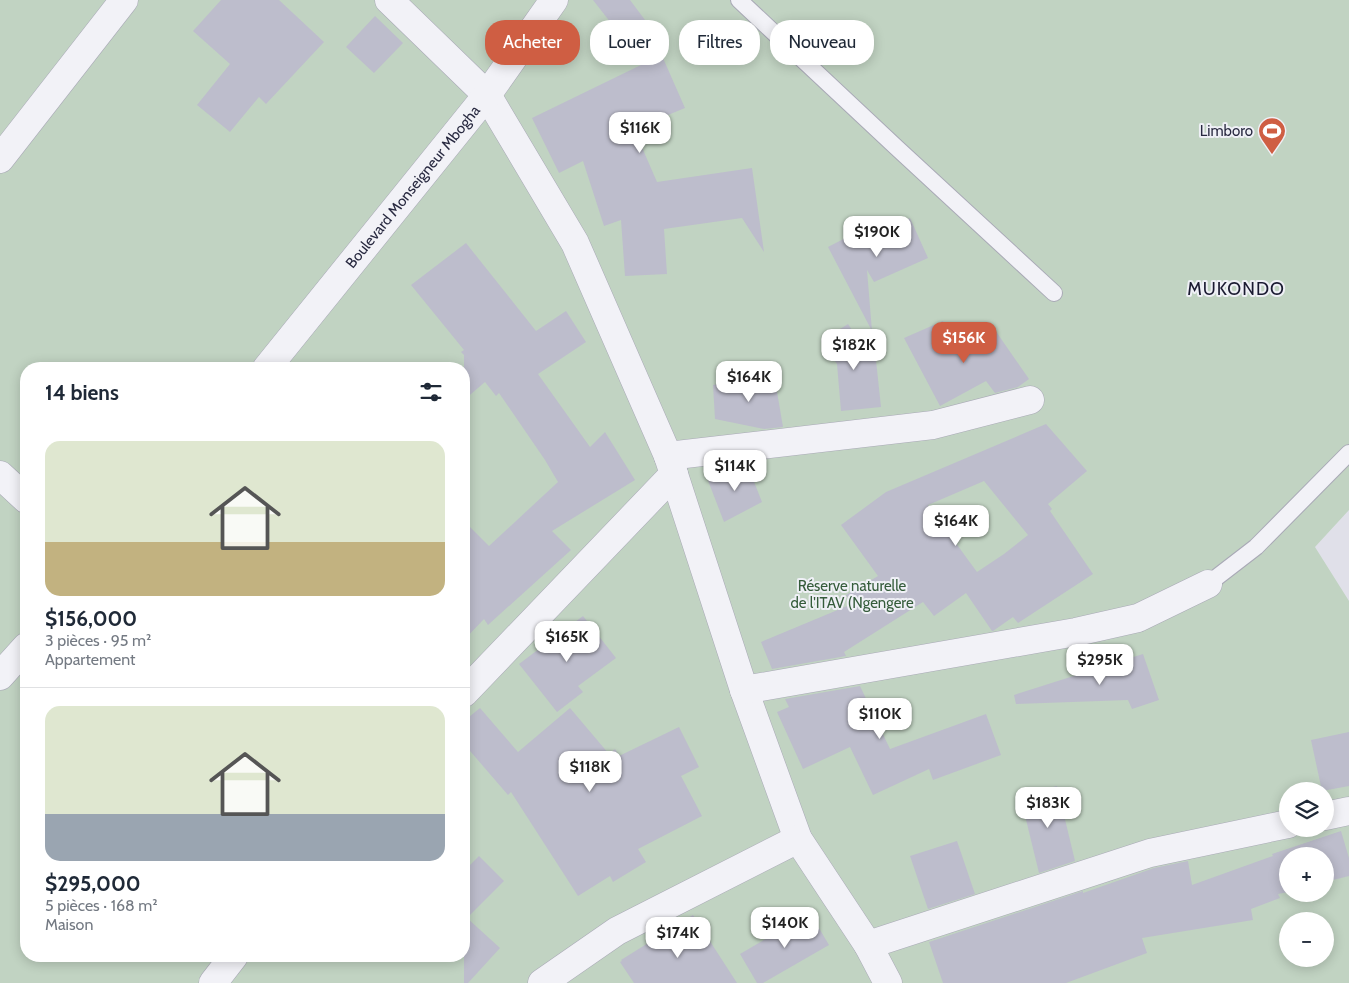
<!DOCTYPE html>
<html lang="fr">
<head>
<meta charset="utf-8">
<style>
  :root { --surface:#fff; --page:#f6f6f7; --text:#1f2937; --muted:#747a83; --line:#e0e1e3; --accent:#cf5e43 }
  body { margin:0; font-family:Cabin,sans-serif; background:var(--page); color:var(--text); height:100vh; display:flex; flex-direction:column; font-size:19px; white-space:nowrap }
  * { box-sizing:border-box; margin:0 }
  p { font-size:16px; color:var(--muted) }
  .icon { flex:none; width:28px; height:28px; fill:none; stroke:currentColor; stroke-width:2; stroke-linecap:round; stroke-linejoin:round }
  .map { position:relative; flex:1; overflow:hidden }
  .details { position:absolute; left:20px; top:362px; width:450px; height:600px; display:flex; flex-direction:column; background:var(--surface); border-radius:20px; box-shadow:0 2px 12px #0003 }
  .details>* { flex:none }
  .banner { position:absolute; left:485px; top:20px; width:475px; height:45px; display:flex; gap:10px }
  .fabs { position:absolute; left:1279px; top:782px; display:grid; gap:10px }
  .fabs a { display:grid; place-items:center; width:55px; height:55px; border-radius:50%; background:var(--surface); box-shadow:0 2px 12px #0003; font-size:25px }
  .price { position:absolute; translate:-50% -42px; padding:0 11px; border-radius:10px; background:#fff; color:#222; font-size:16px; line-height:32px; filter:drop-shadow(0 1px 2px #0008) }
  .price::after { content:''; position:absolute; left:50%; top:30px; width:15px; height:11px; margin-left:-8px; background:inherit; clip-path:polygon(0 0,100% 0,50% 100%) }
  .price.selected { background:var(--accent); color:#fff }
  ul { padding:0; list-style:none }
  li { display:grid; align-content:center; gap:10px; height:265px; padding:0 25px }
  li+li { border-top:1px solid var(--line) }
  li span { display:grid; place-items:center; height:155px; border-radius:15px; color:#555 }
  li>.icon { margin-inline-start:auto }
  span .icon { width:90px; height:90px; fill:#fffc; stroke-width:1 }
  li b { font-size:21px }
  h2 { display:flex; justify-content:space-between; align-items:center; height:60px; padding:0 25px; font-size:21px }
  .pill { padding:0 18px; border-radius:20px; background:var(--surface); box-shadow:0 2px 12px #0003; font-size:18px; line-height:45px }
  .pill.selected { background:var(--accent); color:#fff }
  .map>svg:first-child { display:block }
  .green { fill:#c1d3c2; fill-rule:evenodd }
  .building { fill:#bdbdcc; fill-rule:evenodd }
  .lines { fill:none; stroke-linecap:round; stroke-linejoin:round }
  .service-casing { stroke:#a9a9b6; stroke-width:18 }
  .minor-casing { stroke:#a9a9b6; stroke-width:29 }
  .tertiary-casing { stroke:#a9a9b6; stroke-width:29 }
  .service { stroke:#f2f2f7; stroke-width:16 }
  .minor { stroke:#f2f2f7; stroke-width:28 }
  .tertiary { stroke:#f2f2f7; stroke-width:28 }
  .labels { text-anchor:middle; stroke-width:4; stroke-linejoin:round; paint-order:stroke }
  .poi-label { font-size:15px; fill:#282940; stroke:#eff0f6; text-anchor:end }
  .street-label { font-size:15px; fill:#282940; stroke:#eff0f6 }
  .park-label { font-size:15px; fill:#355c3b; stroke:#eff0f6 }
  .quarter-label { font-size:18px; letter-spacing:1px; fill:#1a1a31; stroke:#eff0f6 }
</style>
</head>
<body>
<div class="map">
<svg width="1349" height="983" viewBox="0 0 1349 983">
  <rect width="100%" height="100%" fill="#e0e0e9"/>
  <!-- green -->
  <path class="green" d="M0 0H1349V510L1315 547 1349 601V983H0ZM26 369H464V956H26ZM1288 791H1325V829H1288ZM1288 856H1325V894H1288ZM1288 921H1325V959H1288Z"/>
  <!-- building -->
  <g class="building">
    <path d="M221 0H279L324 42 266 104 259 97 230 132 197 105 230 64 193 31Z"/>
    <path d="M593 0H630L648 24 685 108 634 129 657 182 752 168 764 252 742 218 664 229 667 274 625 276 621 220 604 226 583 161 559 173 532 118 643 64Z"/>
    <path d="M375 16 403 43 374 73 346 47Z"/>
    <path d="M910 218 928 258 874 282 867 270 872 331 828 247 863 229 864 238Z"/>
    <path d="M466 243 536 331 566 311 586 342 538 374 590 447 605 432 635 480 552 531 571 550 488 625 484 619 464 640V521L489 546 558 482 545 460 499 393 496 396 485 382 464 400V355L461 352 464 350 411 285Z"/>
    <path d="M943 321 959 356 995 330 1029 379 1018 387 995 393 986 381 940 406 904 338Z"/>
    <path d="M848 324 868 354 875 351 881 407 841 411 837 364 821 341Z"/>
    <path d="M774 374 783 427 764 429 715 419 713 385Z"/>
    <path d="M1046 424 1087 471 1048 504 1052 509 1050 511 1093 574 1018 623 1013 617 993 631H992L966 593 934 616 923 602 844 652 846 656 772 669 761 642 852 604 846 595 878 576 841 525 886 492ZM984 481 1028 535 1004 554 977 572 928 505Z"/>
    <path d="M747 464 762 502 724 522 707 478Z"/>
    <path d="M583 616 616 658 578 686 583 692 557 712 519 664Z"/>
    <path d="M1143 654 1159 700 1132 709 1128 700 1016 704 1014 695Z"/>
    <path d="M860 686 890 749 986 714 1001 755 933 780 929 769 873 795 850 747 803 769 777 712 789 707 785 699Z"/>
    <path d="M480 708 518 752 570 708 609 754 615 749 619 756 679 727 699 767 681 776 702 816 638 849 646 862 613 882 610 876 578 896 511 792 508 795 464 744V721Z"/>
    <path d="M1349 732V786L1322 791 1311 740Z"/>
    <path d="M1057 786 1075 861 1039 873 1020 795Z"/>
    <path d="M1341 831 1349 858V876L1325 882V856H1288V892L1278 894 1280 898 1251 909 1253 920 1142 938 1147 953 1066 983H943L929 942 1083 891V893L1154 868 1188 861 1192 885 1273 856 1272 854Z"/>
    <path d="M957 841 975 894 928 909 910 856Z"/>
    <path d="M479 856 504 881 467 918 500 948 468 983H464V871Z"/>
    <path d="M810 913 829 945 763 983H757L740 954Z"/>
    <path d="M693 915 737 983H634L620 962 622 961 621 960Z"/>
  </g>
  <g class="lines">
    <!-- service casing -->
    <g class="service-casing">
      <g id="service">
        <path d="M739 0 897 148 1054 293"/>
        <path d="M1208 584 1256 547 1349 453"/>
      </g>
    </g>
    <!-- minor casing -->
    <g class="minor-casing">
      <g id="minor">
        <path d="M389 0 487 95 575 243 668 456 744 690 798 839 868 945 888 983"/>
        <path d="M0 159 124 0"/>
        <path d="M668 456 933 425 1030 400"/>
        <path d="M0 475 26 499"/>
        <path d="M744 690 1076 632 1138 618 1208 584"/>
        <path d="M464 693 674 474"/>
        <path d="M1325 816 1349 811"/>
        <path d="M868 945 1150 853 1288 824"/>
        <path d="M213 983 234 956"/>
        <path d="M542 983 617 931 798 839"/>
      </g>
    </g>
    <!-- tertiary casing -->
    <g class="tertiary-casing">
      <g id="tertiary">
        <path id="s1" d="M266 369 487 95 554 0"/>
        <path d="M0 676 26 647"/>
      </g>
    </g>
    <!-- service -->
    <use href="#service" class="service"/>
    <!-- minor -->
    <use href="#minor" class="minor"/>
    <!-- tertiary -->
    <use href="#tertiary" class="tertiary"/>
  </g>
  <!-- icons -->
  <defs>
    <g id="stadium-pin" transform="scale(1.4375)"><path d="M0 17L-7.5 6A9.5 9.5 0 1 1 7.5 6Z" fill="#cf5e43" stroke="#eff0f6"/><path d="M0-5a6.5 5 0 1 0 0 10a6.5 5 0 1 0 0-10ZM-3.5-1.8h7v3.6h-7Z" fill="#fff"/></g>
  </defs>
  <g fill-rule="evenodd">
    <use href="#stadium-pin" x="1272" y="131"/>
  </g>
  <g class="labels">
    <!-- poi labels -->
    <g class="poi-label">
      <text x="1253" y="136">Limboro</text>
    </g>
    <!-- street labels -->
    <g class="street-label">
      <text dy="5" stroke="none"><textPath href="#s1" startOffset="234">Boulevard Monseigneur Mbogha</textPath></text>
    </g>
    <!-- park labels -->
    <g class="park-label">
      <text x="852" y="591">Réserve naturelle<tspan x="852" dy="17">de l'ITAV (Ngengere</tspan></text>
    </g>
    <!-- quarter labels -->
    <g class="quarter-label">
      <text x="1236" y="295">MUKONDO</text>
    </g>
  </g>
</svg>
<div class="fabs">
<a><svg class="icon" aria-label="layers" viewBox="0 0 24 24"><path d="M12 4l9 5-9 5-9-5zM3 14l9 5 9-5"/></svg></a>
<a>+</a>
<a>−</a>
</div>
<b class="price" style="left:640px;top:154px">$116K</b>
<b class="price" style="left:877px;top:258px">$190K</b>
<b class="price selected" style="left:964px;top:364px">$156K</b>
<b class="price" style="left:854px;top:371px">$182K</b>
<b class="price" style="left:749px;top:403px">$164K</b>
<b class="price" style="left:735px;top:492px">$114K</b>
<b class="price" style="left:956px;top:547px">$164K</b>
<b class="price" style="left:567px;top:663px">$165K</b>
<b class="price" style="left:1100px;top:686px">$295K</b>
<b class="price" style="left:880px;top:740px">$110K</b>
<b class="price" style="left:590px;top:793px">$118K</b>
<b class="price" style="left:1048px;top:829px">$183K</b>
<b class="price" style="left:785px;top:949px">$140K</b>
<b class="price" style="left:678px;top:959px">$174K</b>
<div class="banner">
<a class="pill selected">Acheter</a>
<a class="pill">Louer</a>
<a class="pill">Filtres</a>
<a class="pill">Nouveau</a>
</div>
<section class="details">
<h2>14 biens<svg class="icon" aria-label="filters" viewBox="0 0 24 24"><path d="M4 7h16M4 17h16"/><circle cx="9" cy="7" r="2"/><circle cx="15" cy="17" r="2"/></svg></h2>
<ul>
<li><span style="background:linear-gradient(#dfe7d0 65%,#c2b280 0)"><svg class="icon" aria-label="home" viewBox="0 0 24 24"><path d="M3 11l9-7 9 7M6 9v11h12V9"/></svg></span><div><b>$156,000</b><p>3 pièces · 95 m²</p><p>Appartement</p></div></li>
<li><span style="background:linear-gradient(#dfe7d0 70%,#9aa5b1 0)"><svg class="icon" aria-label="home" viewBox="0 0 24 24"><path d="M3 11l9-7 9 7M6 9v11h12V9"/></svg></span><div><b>$295,000</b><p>5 pièces · 168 m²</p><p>Maison</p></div></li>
</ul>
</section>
</div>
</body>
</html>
